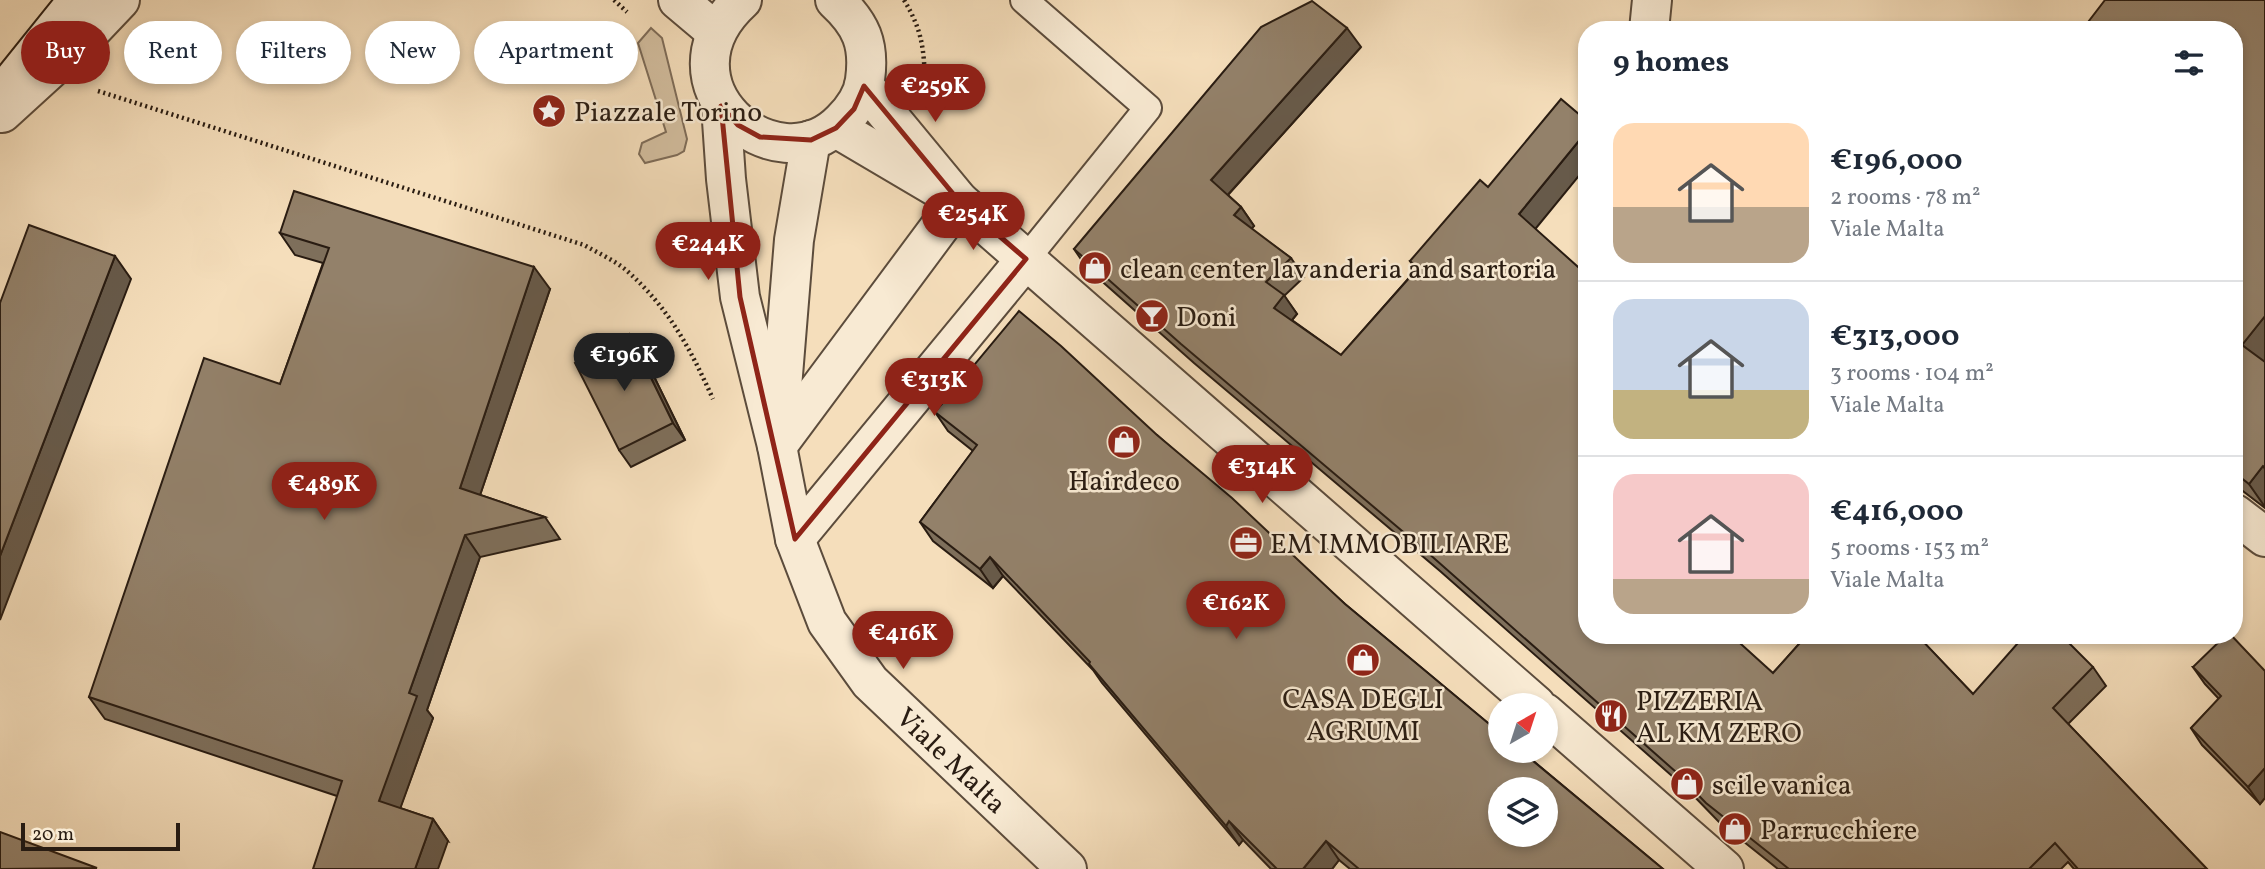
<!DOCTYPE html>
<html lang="en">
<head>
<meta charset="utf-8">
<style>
  :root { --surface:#fff; --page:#f6f6f7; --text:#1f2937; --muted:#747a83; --line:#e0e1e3; --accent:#8f2418 }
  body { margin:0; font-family:Vollkorn,serif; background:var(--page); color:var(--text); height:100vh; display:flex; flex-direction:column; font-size:26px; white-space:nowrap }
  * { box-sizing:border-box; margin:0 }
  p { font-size:23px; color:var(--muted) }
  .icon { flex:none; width:38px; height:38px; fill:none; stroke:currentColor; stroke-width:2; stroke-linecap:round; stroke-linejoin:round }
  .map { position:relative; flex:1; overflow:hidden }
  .drawer { position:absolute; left:1578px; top:21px; width:665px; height:623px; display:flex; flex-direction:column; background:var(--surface); border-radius:28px; box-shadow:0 4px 10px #0003 }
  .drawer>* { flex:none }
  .top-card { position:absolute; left:21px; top:21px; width:665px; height:63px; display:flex; gap:14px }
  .needle { width:46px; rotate:39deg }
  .buttons { position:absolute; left:1488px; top:693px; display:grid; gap:14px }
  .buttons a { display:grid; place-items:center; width:70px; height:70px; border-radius:50%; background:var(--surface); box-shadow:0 4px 10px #0003; font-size:35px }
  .scale { position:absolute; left:21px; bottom:18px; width:159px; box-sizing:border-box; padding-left:7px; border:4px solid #291c12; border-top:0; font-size:19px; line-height:24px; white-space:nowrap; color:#291c12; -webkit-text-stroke:5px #f8ead3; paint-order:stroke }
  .price { position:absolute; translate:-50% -60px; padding:0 16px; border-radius:24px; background:var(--accent); color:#fff; font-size:23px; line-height:46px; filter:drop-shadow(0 2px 4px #0008) }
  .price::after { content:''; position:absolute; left:50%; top:42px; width:21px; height:16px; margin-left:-10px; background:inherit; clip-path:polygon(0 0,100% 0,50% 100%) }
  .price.active { background:#222; color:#fff }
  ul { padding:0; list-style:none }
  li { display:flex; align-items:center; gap:21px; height:175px; padding:0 35px }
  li+li { border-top:2px solid var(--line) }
  li span { display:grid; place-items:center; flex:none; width:196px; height:140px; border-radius:21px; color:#555 }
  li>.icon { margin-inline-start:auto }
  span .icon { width:84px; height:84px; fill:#fffc; stroke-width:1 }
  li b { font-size:30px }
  h2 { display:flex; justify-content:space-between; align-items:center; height:84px; padding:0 35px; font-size:30px }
  .chip { padding:0 24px; border-radius:32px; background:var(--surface); box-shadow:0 4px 10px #0003; font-size:24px; line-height:63px }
  .chip.active { background:var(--accent); color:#fff }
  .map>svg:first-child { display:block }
  .green { fill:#d2bd9e; stroke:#7e6c58; stroke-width:2 }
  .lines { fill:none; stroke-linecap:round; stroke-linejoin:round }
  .service-casing { stroke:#5c4c3c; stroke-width:30 }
  .minor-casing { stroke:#5c4c3c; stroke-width:42 }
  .tertiary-casing { stroke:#5c4c3c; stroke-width:42 }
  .secondary-casing { stroke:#291c12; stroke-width:42 }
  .path { stroke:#291c12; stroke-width:4.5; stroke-dasharray:2 3.5; stroke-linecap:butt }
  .service { stroke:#f8ead3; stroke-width:26 }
  .minor { stroke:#f8ead3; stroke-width:38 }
  .tertiary { stroke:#f8ead3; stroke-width:38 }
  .secondary { stroke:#f8ead3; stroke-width:38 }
  .wall { fill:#7e6f5b; stroke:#291c12; stroke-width:2 }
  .shaded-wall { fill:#675a4a; stroke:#291c12; stroke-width:2 }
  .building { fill:#93816a; stroke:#291c12; stroke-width:2; fill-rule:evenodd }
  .marked { fill:none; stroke:#8f2418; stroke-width:5; stroke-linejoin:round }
  .labels { text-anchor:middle; stroke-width:5; stroke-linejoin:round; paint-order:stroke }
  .poi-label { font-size:28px; fill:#291c12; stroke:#f8ead3; text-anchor:start }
  .street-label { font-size:28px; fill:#291c12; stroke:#f8ead3 }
</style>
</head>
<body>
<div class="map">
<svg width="2265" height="869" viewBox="0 0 2265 869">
  <rect width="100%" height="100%" fill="#f5debb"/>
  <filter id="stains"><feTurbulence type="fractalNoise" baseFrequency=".00286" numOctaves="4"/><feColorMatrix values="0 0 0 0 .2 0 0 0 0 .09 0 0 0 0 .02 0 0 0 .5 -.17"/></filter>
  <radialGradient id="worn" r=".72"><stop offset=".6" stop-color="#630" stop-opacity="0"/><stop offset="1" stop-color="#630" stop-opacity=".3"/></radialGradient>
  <!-- green -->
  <path class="green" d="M651 28 662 38 687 139 684 151 677 155 645 163 639 154 642 143 666 132 638 43Z"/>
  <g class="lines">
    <!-- service casing -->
    <g class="service-casing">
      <path id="service" d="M1024 0 1148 108 1026 259"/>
    </g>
    <!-- minor casing -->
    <g class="minor-casing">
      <g id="minor">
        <path d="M1649 30 1652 0"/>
        <path d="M864 86 959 201 1536 705"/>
        <path d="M836 128 936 187"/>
        <path d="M2235 514 2265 537"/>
        <path d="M1545 713 1724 869"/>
      </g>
    </g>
    <!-- tertiary casing -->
    <g class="tertiary-casing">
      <g id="tertiary">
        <path d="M678 0 716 32"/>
        <path d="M742 0C651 83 775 190 842 121 853 110 863 97 865 80 870 44 861 24 835 0"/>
        <path id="s1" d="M721 106 726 179 740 297 777 446 795 539 827 622 870 682 1067 869"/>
        <path d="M2 113 82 40 120 0"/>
        <path d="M780 412 794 240 811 140"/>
        <path d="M777 446 959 201"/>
        <path d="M795 539 1026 259"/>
      </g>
    </g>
    <!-- secondary casing -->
    <g class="secondary-casing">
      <path id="secondary" d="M0 97 78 0"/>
    </g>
    <!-- path -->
    <g class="path">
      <path d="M614 0 627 12"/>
      <path d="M904 0C922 30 924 48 925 83"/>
      <path d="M98 91 584 245C598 253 614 260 626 270 669 308 690 348 713 399"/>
    </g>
    <!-- service -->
    <use href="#service" class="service"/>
    <!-- minor -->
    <use href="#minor" class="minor"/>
    <!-- tertiary -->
    <use href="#tertiary" class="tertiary"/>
    <!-- secondary -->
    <use href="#secondary" class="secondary"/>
  </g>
  <!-- wall -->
  <g class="wall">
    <path d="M2265 0V508L2235 485V30Z"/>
    <path d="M1361 47 1228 195 1241 207 1254 226 1251 229 1291 258 1304 277 1284 296 1297 314 1292 320 1341 355 1416 270 1410 261 1535 229 1587 635 1773 673 1807 635H1928L1922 641 1973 694 2093 667 2106 686 2068 724 2207 869H2074L2068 862 2061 869H1778L1719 822 1689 791 1440 571 1194 363 1087 268 1074 249Z"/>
    <path d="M280 233 550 289 480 495 545 517 560 539 480 557 427 710 433 718 400 808 433 819 448 841 337 796 105 719 89 697 280 384 323 263 295 255Z"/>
    <path d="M630 335 642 352 685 440 631 467 619 450Z"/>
    <path d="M935 412 1157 435 1345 604 1663 869H1350L1339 860 1332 869H1271L1243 840 1239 845 1102 683 1093 670 1003 576 993 588 933 541 920 522 973 451 948 431Z"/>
    <path d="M2193 667 2265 671V798L2260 804 2202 745 2191 728 2219 699 2205 684Z"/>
  </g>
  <!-- shaded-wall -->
  <g class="shaded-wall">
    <path d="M1347 28 1361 47 1224 199 1211 180Z"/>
    <path d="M1587 131V166L1532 233 1519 214Z"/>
    <path d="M1241 207 1254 226 1247 234 1234 215Z"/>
    <path d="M115 256 131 279 0 620V556Z"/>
    <path d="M534 267 550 289 475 510 460 488Z"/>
    <path d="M1284 295 1297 314 1287 326 1274 308Z"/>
    <path d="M2265 316V364L2242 345Z"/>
    <path d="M630 335 642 352 685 440 673 423Z"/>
    <path d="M2263 466 2265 469V507L2249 484Z"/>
    <path d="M465 535 480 557 427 710 433 718 395 823 379 801 409 693Z"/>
    <path d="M990 557 1003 576 993 588 980 569Z"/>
    <path d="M2265 768V798L2260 804 2248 787Z"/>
    <path d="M433 819 448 841 438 869H415Z"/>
    <path d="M1229 821 1243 840 1239 845 1226 826Z"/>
    <path d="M1326 841 1339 860 1332 869H1303Z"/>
  </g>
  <!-- building -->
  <g class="building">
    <path d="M2105 0H2265V316L2242 345 2265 362V467L2263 466 2249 484 2235 473V30H2082Z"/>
    <path d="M1312 1 1347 28 1211 180 1241 207 1234 215 1291 258 1266 282 1284 295 1274 308 1341 355 1418 268 1410 261 1480 180 1488 187 1561 99 1587 121V131L1519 214 1587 275V635H1731L1773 673 1807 635H1917L1973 694 2025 635H2061L2093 667 2053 708 2207 869H2078L2055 843 2029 869H1789L1706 803 1676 772 1427 552 1181 344 1074 249 1261 27Z"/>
    <path d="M294 191 534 267 460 488 545 517 465 535 409 693 417 696 379 801 433 819 415 869H313L342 781 89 697 204 358 280 384 329 248 280 233Z"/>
    <path d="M29 225 115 256 0 556V303Z"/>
    <path d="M1019 311 1061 346 1157 435 1232 498 1345 604 1500 733V751H1521L1663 869H1359L1326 841 1303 869H1277L1229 821 1226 826 1089 664 1090 662 990 557 980 569 920 522 977 445 935 412ZM1500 789H1545V835H1500Z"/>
    <path d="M630 335 673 423 619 450 575 363Z"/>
    <path d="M2226 635H2231L2265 671V768L2248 787 2191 728 2221 696 2193 667Z"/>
    <path d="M0 832 97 868 0 869Z"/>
  </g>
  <!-- marked area -->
  <path class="marked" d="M864 86 959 201 1026 259 795 539 740 297 721 106 738 125 760 137 811 140 836 128 854 109Z"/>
  <!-- icons -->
  <defs>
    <g id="sight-disc" transform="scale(1.75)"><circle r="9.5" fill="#8f2418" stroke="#f8ead3"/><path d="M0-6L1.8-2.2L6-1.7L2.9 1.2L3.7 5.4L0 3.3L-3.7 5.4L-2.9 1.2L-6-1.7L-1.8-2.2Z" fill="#fff"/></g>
    <g id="shop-disc" transform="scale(1.75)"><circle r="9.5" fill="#8f2418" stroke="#f8ead3"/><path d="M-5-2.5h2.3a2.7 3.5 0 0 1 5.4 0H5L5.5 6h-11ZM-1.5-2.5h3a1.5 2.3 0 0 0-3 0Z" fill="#fff"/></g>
    <g id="bar-disc" transform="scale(1.75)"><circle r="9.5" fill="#8f2418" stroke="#f8ead3"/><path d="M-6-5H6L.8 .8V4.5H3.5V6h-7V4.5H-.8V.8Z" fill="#fff"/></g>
    <g id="office-disc" transform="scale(1.75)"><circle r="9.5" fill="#8f2418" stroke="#f8ead3"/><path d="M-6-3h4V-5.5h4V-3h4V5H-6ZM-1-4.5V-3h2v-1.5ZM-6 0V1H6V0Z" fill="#fff"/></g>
    <g id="restaurant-disc" transform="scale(1.75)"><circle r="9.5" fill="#8f2418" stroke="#f8ead3"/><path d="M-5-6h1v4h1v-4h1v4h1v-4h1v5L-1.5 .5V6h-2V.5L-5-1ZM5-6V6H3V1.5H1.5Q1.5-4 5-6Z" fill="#fff"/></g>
  </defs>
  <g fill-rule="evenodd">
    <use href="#sight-disc" x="549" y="111"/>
    <use href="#shop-disc" x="1095" y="268"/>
    <use href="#bar-disc" x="1152" y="316"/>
    <use href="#shop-disc" x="1124" y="442"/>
    <use href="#office-disc" x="1246" y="543"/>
    <use href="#shop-disc" x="1363" y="660"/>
    <use href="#restaurant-disc" x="1611" y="716"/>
    <use href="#shop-disc" x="1687" y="784"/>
    <use href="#shop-disc" x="1735" y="829"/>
  </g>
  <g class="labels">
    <!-- poi labels -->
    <g class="poi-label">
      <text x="574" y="121">Piazzale Torino</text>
      <text x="1120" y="278">clean center lavanderia and sartoria</text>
      <text x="1176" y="326">Doni</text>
      <text x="1124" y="490" text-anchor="middle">Hairdeco</text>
      <text x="1270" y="553">EM IMMOBILIARE</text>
      <text x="1363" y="708" text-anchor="middle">CASA DEGLI<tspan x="1363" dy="32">AGRUMI</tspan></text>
      <text x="1636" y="710">PIZZERIA<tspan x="1636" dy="32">AL KM ZERO</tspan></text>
      <text x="1712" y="794">scile vanica</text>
      <text x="1760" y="839">Parrucchiere</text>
    </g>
    <!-- street labels -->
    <g class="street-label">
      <text dy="10" stroke="none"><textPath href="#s1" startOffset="716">Viale Malta</textPath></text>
    </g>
  </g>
  <rect width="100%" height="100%" filter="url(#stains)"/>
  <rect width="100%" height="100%" fill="url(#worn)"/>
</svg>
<div class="buttons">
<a><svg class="needle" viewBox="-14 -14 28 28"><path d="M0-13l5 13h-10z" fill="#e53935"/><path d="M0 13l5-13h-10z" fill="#747a83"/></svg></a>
<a><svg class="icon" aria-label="layers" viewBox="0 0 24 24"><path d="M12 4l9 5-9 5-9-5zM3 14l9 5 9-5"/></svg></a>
</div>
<div class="scale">20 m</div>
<b class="price" style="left:935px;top:124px">€259K</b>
<b class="price" style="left:973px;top:252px">€254K</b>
<b class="price" style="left:708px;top:282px">€244K</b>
<b class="price active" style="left:624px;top:393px">€196K</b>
<b class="price" style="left:934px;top:418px">€313K</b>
<b class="price" style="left:1262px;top:505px">€314K</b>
<b class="price" style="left:324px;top:522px">€489K</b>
<b class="price" style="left:1236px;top:641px">€162K</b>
<b class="price" style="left:903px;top:671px">€416K</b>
<div class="top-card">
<a class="chip active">Buy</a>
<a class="chip">Rent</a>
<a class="chip">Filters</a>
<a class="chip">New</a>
<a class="chip">Apartment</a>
</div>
<section class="drawer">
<h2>9 homes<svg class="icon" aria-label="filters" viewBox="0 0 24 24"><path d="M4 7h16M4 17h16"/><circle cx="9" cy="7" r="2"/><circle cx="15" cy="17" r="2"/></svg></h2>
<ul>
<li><span style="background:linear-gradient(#ffd9b3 60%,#b9a48a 0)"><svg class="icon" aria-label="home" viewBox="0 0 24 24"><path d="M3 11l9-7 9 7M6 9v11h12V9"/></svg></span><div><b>€196,000</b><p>2 rooms · 78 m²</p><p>Viale Malta</p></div></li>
<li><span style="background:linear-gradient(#c9d6e8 65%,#c2b280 0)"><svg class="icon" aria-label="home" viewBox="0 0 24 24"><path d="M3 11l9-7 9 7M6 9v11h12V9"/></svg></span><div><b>€313,000</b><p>3 rooms · 104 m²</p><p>Viale Malta</p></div></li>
<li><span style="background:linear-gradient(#f6c9c9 75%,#b9a48a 0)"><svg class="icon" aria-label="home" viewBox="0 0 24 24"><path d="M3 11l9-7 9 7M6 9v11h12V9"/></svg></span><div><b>€416,000</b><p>5 rooms · 153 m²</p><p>Viale Malta</p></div></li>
</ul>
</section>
</div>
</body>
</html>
